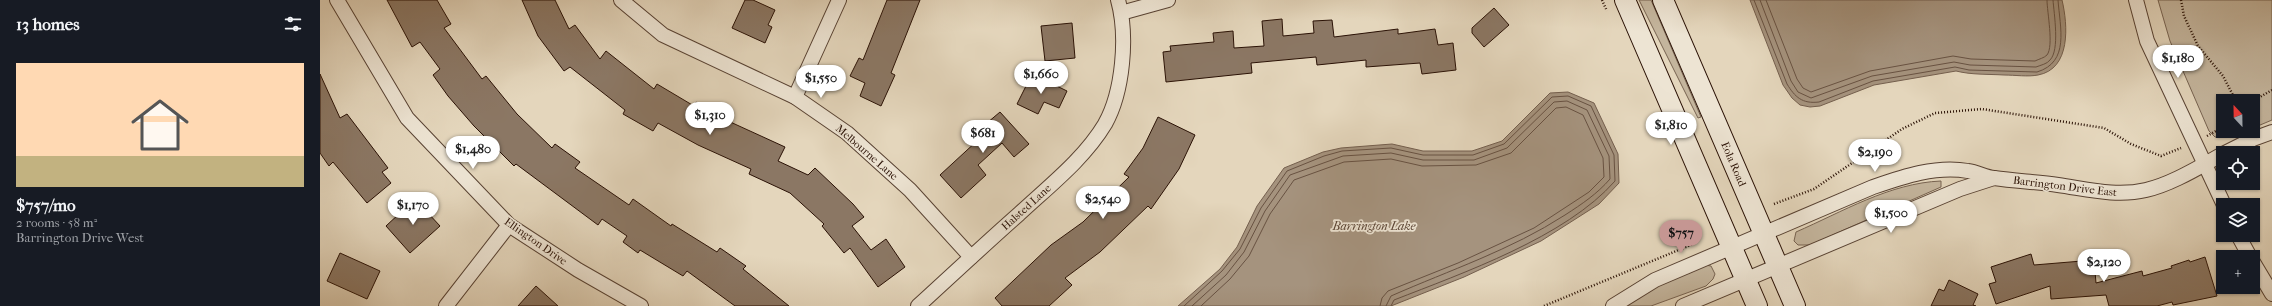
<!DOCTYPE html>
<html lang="en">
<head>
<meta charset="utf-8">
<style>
  :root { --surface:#171b24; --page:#242831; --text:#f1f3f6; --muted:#9ea1a6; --accent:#c59692 }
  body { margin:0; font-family:"IM FELL French Canon",serif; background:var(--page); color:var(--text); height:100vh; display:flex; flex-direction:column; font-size:15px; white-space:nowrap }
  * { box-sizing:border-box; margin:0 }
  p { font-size:13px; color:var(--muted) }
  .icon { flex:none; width:22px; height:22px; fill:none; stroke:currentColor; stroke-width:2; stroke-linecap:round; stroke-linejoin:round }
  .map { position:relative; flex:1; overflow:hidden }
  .details { display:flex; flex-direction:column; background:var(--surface); width:320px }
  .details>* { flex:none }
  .needle { width:26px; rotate:338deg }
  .buttons { position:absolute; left:1896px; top:94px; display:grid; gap:8px }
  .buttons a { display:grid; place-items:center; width:44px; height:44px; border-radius:0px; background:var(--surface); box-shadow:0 1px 3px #0004; font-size:20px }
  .price { position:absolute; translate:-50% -34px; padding:0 9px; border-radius:14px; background:#fff; color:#222; font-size:13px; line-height:26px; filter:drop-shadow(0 1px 2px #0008) }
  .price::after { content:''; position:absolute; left:50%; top:24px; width:12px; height:9px; margin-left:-6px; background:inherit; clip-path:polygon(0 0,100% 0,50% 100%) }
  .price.current { background:var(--accent); color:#111 }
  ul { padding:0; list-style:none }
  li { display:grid; align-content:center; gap:8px; height:212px; padding:0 16px }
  li span { display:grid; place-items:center; height:124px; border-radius:0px; color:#555 }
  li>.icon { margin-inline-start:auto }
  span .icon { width:72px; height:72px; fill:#fffc; stroke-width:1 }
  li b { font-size:17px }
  h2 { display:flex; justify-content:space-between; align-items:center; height:48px; padding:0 16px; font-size:17px }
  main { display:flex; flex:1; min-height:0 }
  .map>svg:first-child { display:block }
  .green { fill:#c4b59d; stroke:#776351 }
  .water { fill:#a5937e; stroke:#745f4e }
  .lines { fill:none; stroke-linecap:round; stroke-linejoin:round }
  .shore { stroke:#685242; stroke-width:1 }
  .building { fill:#8b7764; stroke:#2a1105 }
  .street-casing { stroke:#584233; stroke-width:16 }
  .secondary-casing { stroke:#2a1105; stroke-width:22 }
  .path { stroke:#2a1105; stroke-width:2.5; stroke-dasharray:1 2; stroke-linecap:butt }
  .street { stroke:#ede4d3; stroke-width:14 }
  .secondary { stroke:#ede4d3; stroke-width:20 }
  .labels { text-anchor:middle; stroke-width:3.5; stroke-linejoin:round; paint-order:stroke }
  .street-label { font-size:11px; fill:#2a1105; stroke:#ede4d3 }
  .water-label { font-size:12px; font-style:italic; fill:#5b4535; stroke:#ede4d3 }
</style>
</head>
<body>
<main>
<section class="details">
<h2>13 homes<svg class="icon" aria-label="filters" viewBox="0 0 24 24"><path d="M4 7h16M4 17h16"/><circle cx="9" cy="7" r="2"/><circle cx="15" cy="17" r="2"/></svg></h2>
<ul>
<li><span style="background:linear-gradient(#ffd9b3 75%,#c2b280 0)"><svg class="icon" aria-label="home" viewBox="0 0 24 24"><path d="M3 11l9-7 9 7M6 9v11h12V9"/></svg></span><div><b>$757/mo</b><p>2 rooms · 58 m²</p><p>Barrington Drive West</p></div></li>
</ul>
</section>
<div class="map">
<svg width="1952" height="306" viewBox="0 0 1952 306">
  <rect width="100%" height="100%" fill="#e4d6bc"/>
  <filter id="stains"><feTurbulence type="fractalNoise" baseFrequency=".005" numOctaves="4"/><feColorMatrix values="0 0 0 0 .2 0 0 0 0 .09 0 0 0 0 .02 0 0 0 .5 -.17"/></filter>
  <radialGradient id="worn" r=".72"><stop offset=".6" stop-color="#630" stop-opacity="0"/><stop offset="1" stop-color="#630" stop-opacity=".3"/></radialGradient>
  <!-- green -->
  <g class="green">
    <path d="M1319 0H1331L1381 117 1378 118Z"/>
    <path d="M1838 0H1952V120L1933 128V101H1903V131H1927L1914 137H1895L1889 131 1850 41Z"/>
    <path d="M1621 181V187L1490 245H1478L1474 241 1476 232C1522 212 1570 183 1621 181Z"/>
    <path d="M1385 265 1391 266 1395 274 1393 279 1386 286 1331 306H1301L1336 284Z"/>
  </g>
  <!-- water -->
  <g class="water">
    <path d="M1430 0H1742C1748 25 1751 69 1718 75 1708 77 1695 75 1684 75 1668 74 1652 75 1636 71L1554 85 1500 106 1490 107 1480 105 1472 98 1463 85Z"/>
    <path d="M1248 92 1274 103 1298 154 1299 183 1279 204 1221 241 1144 277 1071 306H858L900 269 917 247 937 206 964 168 1003 152 1021 148 1072 144 1103 151H1152L1182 141 1230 93Z"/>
  </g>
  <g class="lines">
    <!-- shore -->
    <g class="shore">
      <path d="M1434 0 1467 84C1475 97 1482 104 1499 102L1553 81 1635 67 1649 70 1717 72C1750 62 1740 28 1738 0"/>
      <path d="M1440 0 1471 81 1478 92 1491 98 1552 76 1634 62 1650 65 1716 67C1721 65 1727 64 1730 60 1740 50 1734 14 1733 0"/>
      <path d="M1446 0 1477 79 1483 88 1491 92 1550 71 1633 56 1651 59 1715 61C1719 59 1724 58 1727 55 1734 46 1727 12 1727 0"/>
      <path d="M864 306 902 271 920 249 941 208 967 171 1004 156 1022 151 1071 148 1103 155H1153L1184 144 1232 97 1248 96 1271 106 1294 155 1295 181C1246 237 1143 273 1074 300L1071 306"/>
      <path d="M872 306 906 275 924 252 945 211 970 175 1023 156 1071 153 1103 160H1154L1187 148 1234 102 1247 101 1267 110 1289 156 1290 179C1277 194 1262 204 1245 215 1191 250 1130 270 1071 296L1066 306"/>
      <path d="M881 306 910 279 929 256 950 214 974 180 1024 162 1071 159 1102 166 1156 165 1191 153 1236 108 1246 107 1263 115 1283 158 1284 177 1269 192 1214 228 1138 263 1068 291 1062 298 1060 306"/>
    </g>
  </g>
  <!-- building -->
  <g class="building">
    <path d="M67 0H117L131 24 124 28 162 79 166 76 197 114 232 148 235 144 260 162 255 168 309 205 313 199 351 226 352 224 397 252 400 248 426 266 423 269 469 306H415L367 271 363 276 320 250 318 253 303 242 307 236 282 219 278 225 196 164 194 166 154 126 128 96 113 75 120 69 100 42 92 47Z"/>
    <path d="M202 0H235L249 29 255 25 280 59 286 51 334 89 337 84 374 106 376 102 395 115 465 147 458 161 488 175 495 168 533 204 544 217 532 226 551 250 566 239 585 267 558 287 530 248 524 253 502 226 504 224 470 193 429 174 431 169 378 145 338 123 333 131 303 114 305 110 250 67 244 71 218 36Z"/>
    <path d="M425 0H433L455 10 448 25 452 27 445 43 412 28Z"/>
    <path d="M567 0H600L571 73 575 75 561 106 540 96 545 83 530 76 539 58 543 60Z"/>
    <path d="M1174 8 1189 25 1164 47 1152 33V28Z"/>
    <path d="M962 19 963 36 994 33 993 21 1012 20 1014 37 1078 29V34L1115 29 1118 45 1133 43 1136 70 1102 74 1100 63 1046 67V60L997 65 996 57 931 63 932 73 846 82 843 52 851 51 850 46 894 42 893 33 913 31 914 48 944 46 942 21Z"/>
    <path d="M752 23 755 58 725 61 721 26Z"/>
    <path d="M0 74 20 118 27 114 68 168 62 172 71 183 47 203 13 162 9 166 0 153Z"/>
    <path d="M712 74 747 91 739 108 724 102 718 114 697 104Z"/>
    <path d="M680 112 709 144 694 157 682 143 658 165 666 175 641 198 620 175 658 140 654 134Z"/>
    <path d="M838 117 875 135 859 169 831 209 828 206 780 252 745 278 752 285 729 306H682L675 298 731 245 763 222 809 177 804 174 823 148Z"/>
    <path d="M95 199 120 226 90 253 66 226Z"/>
    <path d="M20 253 60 271 47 299 7 281Z"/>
    <path d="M1711 254 1714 265 1774 260 1776 283 1822 271 1823 276 1852 268 1851 266 1869 260 1870 262 1885 257 1897 296 1853 305 1852 302 1837 306H1789L1786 295 1731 299 1730 286 1676 304 1669 284 1676 282 1671 267Z"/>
    <path d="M1629 280 1658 294 1653 305 1656 306H1611L1619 289 1624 291Z"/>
    <path d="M216 286 238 306H198Z"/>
  </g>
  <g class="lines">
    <!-- street casing -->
    <g class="street-casing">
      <g id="street">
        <path d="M17 0 87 118 189 225 258 270 321 306"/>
        <path d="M301 0 343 35 475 97 527 133 590 190 651 257"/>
        <path d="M1816 0 1827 41 1904 205"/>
        <path d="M801 13 848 0"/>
        <path d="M475 97 519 0"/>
        <path d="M1905 153 1933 139 1952 132"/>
        <path d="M1918 235 1930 257"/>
        <path d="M1933 262 1952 294"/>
        <path d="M126 306 189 225"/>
        <path d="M598 306C632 275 665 244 699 214 729 186 764 159 785 124 803 92 808 36 798 0"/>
        <path d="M1293 306 1335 280 1553 187C1582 177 1616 165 1648 171 1657 172 1665 177 1674 178 1695 181 1717 182 1738 185 1767 189 1796 197 1826 190 1852 184 1879 167 1903 154"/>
        <path d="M1363 306 1640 189 1674 178"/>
      </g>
    </g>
    <!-- secondary casing -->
    <g class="secondary-casing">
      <g id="secondary">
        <path d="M1305 0 1437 306"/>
        <path d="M1343 0 1475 306"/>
      </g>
    </g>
    <!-- path -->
    <g class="path">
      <path d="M1282 0 1287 11"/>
      <path d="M1861 0 1864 16 1878 46 1903 76 1916 101"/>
      <path d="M1933 101 1952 90"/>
      <path d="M1887 136 1903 127"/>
      <path d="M1454 204 1494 189 1582 129 1615 113 1662 109 1784 128 1811 144 1841 156 1861 148"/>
      <path d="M1224 306 1373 244"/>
    </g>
    <!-- street -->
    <use href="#street" class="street"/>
    <!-- secondary -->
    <use href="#secondary" class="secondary"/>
  </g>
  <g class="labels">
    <!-- street labels -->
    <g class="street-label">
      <text transform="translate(547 152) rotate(41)" y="4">Melbourne Lane</text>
      <text transform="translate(1414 164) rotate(67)" y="4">Eola Road</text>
      <text transform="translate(1745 186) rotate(7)" y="4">Barrington Drive East</text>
      <text transform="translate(706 207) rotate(-42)" y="4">Halsted Lane</text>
      <text transform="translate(216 241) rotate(35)" y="4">Ellington Drive</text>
    </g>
    <!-- water labels -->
    <g class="water-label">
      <text x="1054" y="230">Barrington Lake</text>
    </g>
  </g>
  <rect width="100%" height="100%" filter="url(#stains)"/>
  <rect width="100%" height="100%" fill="url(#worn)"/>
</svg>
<div class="buttons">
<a><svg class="needle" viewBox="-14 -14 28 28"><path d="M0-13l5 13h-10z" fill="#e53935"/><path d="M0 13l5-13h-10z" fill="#9ea1a6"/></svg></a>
<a><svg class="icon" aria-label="locate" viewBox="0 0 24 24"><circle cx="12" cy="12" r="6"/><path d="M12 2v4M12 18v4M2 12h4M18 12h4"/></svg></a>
<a><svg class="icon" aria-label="layers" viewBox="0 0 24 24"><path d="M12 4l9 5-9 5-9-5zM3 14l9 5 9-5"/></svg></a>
<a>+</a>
</div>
<b class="price" style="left:1858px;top:79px">$1,180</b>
<b class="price" style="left:721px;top:95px">$1,660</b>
<b class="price" style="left:501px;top:99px">$1,550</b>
<b class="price" style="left:390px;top:136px">$1,310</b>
<b class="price" style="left:1351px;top:146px">$1,810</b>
<b class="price" style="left:663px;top:154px">$681</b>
<b class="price" style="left:153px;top:170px">$1,480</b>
<b class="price" style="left:1555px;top:173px">$2,190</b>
<b class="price" style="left:783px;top:220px">$2,540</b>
<b class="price" style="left:93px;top:226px">$1,170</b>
<b class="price" style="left:1571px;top:234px">$1,500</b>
<b class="price current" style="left:1361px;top:254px">$757</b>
<b class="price" style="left:1784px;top:283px">$2,120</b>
</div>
</main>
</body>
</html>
